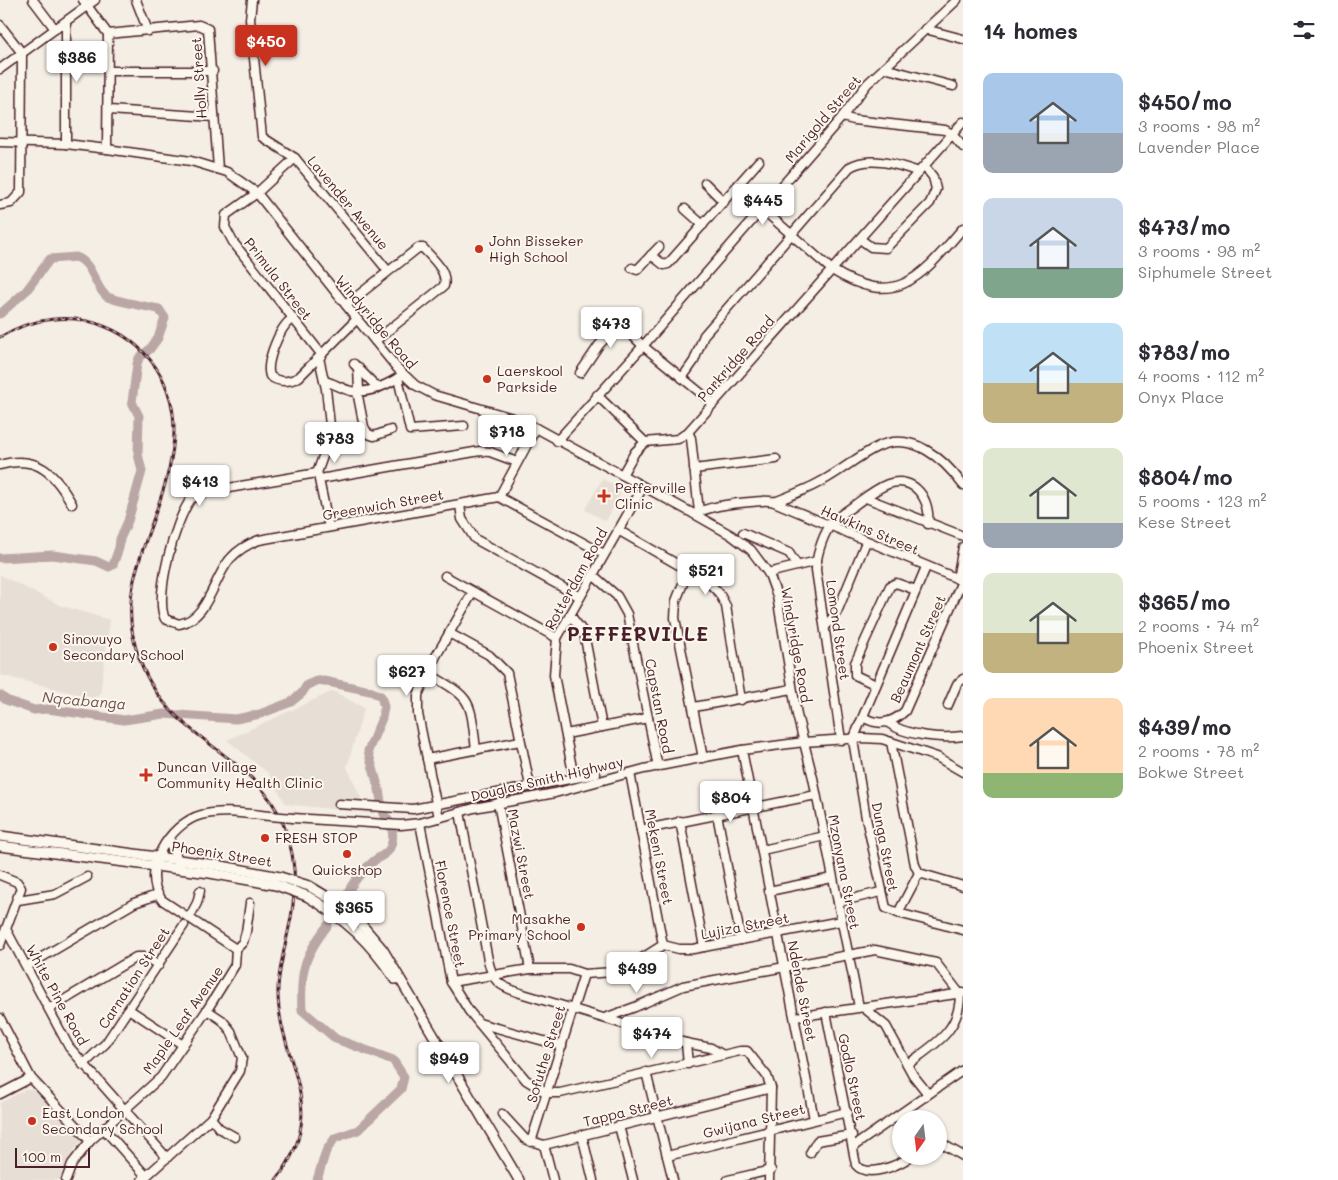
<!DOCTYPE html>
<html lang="en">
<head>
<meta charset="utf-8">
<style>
  :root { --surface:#fff; --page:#f2f2f3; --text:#2b2b33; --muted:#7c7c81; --accent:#c8321e }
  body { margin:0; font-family:Mali,sans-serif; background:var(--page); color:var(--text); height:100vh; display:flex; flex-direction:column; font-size:19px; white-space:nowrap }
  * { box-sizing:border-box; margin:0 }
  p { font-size:16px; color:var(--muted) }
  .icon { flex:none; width:28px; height:28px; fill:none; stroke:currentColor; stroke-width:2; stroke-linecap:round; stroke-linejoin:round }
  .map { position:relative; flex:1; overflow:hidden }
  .details { display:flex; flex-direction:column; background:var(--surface); width:375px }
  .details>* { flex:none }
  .needle { width:32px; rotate:194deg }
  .controls { position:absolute; left:892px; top:1110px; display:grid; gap:10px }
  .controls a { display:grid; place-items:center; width:55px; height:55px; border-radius:50%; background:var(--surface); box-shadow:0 1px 4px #0004; font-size:25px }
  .scale { position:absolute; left:15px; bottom:12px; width:75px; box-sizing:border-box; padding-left:5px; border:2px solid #4a1f2b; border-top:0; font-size:14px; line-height:18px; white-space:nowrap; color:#4a1f2b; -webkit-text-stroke:4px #fbf7ec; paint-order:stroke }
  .price { position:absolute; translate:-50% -42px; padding:0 11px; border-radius:5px; background:#fff; color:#222; font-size:16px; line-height:32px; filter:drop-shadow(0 1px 2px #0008) }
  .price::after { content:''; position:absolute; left:50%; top:30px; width:15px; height:11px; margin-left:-8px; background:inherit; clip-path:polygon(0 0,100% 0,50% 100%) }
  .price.current { background:var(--accent); color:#fff }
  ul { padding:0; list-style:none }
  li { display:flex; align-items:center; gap:15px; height:125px; padding:0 20px }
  li span { display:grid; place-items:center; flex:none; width:140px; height:100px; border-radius:10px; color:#555 }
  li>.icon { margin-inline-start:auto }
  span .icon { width:60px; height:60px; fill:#fffc; stroke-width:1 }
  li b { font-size:21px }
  h2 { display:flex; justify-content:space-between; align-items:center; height:60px; padding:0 20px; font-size:21px }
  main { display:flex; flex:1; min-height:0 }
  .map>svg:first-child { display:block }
  .built { fill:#e7dfd6 }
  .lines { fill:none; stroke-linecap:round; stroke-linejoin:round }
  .river { stroke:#baa7a5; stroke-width:9 }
  .minor-casing { stroke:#4a1f2b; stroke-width:11 }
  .major-casing { stroke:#4a1f2b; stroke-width:12 }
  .minor { stroke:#fbf7ec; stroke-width:8 }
  .major { stroke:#fbf7ec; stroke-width:9 }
  .rail-casing { stroke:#4a1f2b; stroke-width:3 }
  .rail { stroke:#fbf7ec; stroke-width:1; stroke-dasharray:4; stroke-linecap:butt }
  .minor-bridge-casing { stroke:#4a1f2b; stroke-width:11; stroke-linecap:butt }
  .major-bridge-casing { stroke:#4a1f2b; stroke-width:12; stroke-linecap:butt }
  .minor-bridge { stroke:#fbf7ec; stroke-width:8 }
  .major-bridge { stroke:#fbf7ec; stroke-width:9 }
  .poi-dot { fill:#c8321e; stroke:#fbf7ec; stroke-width:2 }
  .labels { text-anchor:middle; stroke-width:4; stroke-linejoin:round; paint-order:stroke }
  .street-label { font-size:14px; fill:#4a1f2b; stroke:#fbf7ec }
  .poi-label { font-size:14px; fill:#4a1f2b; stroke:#fbf7ec; text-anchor:start }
  .water-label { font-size:15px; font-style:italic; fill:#714f56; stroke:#fbf7ec }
  .district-label { font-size:19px; font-weight:bold; letter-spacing:1px; fill:#4a1f2b; stroke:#fbf7ec }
</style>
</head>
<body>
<main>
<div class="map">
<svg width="963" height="1180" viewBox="0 0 963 1180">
  <rect width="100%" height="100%" fill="#f4eee4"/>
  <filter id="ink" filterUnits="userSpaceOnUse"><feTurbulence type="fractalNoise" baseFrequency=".02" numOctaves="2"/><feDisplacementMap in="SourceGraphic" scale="10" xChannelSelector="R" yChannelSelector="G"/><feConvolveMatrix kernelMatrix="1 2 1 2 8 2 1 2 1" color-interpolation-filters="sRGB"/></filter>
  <g filter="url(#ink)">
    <!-- built -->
    <g class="built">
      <path d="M602 479 619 487 620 495 606 521 585 510Z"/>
      <path d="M0 575 62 606 110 620 100 695 93 698 0 675Z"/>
      <path d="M333 691 364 708 347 767 364 805 374 807 375 814 286 804 268 773 227 740Z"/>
      <path d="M25 1090H36L81 1140 63 1167 60 1180H0V1103Z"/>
    </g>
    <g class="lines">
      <!-- river -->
      <g class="river">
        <path d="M0 314 26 291 50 259 76 257C93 263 94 286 106 296 113 301 149 307 159 309L165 318 158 338 150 349 139 358 137 364 132 402 139 416 138 454 142 471 128 521 120 539 119 548 113 565 109 567 96 561 53 555 0 558"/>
        <path d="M0 695 6 700 34 710 48 709 124 720 164 714 236 719 260 714 291 702 302 693 307 685 319 680 370 691 381 696 384 707 382 718 368 751 379 789 383 814C393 822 396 840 388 851 385 855 379 857 375 860 363 870 353 881 347 894"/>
        <path d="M317 1180 326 1151 335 1138 358 1130 401 1089 404 1077 393 1060 336 1039 302 1010C300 970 304 956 328 925"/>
      </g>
      <!-- minor casing -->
      <g class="minor-casing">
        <g id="minor">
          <path d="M33 0 55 29"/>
          <path d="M83 0 108 34 107 149"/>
          <path d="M136 0 148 31"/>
          <path d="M252 0 250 19 262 137 295 158 388 271"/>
          <path d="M0 25 22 53 21 192 11 203 0 205"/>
          <path d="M925 29 963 39"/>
          <path d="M108 34 199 25 208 29 218 169"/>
          <path d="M884 68 953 86"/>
          <path d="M0 69 95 0"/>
          <path d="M108 71H213"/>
          <path d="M109 110 214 117"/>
          <path d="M842 117 854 120 945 130 952 134 963 147"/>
          <path d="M0 142 66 144 107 149 191 161 227 172 257 193 357 319 397 368 415 385 434 395 523 421 694 514 731 535 751 550 769 574 777 596 797 715 813 778 859 1007"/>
          <path d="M66 144V22"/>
          <path d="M295 158 257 193 226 215 225 227 233 242 322 355"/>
          <path d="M705 183 724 202"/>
          <path d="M737 187 832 270C897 310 921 277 963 228"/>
          <path d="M685 209 703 225"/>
          <path d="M860 239 871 247 886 248 930 203 936 189 933 177 925 167"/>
          <path d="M651 255 664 265 668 264 759 161"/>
          <path d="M632 268 637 270 659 247"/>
          <path d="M346 305 418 248H423C432 258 448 271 444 286L375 341"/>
          <path d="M292 319C280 326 265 363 270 376 279 383 290 382 299 377L357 319"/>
          <path d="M354 364 378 388"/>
          <path d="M358 367 359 391"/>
          <path d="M580 373 599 345 620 323 643 346 713 403"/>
          <path d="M398 378 410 430 464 426"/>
          <path d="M682 378 694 361 704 335 850 167C869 155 899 165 919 172"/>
          <path d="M324 381C334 383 342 389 351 391 369 394 387 385 401 376"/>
          <path d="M357 391 364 427 368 434 374 436 391 430"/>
          <path d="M597 395 645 442"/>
          <path d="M688 432 691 438 699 512 694 514"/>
          <path d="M557 441 643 346 842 117 867 84 957 0"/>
          <path d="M0 465C38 454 55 474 72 504"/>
          <path d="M694 469 776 459"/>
          <path d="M317 473 205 492 191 499C175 520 154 596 165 619L179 624C208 619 213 579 230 559 237 551 248 544 259 540L499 497 604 554"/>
          <path d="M317 473 331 434 326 389 319 358"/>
          <path d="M318 475 329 527"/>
          <path d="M622 475 635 452 645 442 678 439 688 432 963 122"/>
          <path d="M320 479 480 451 490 452 517 462"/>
          <path d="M499 497 536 428"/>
          <path d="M866 498 963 536"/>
          <path d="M774 502 963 581"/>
          <path d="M460 505 462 519 475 539 580 597"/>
          <path d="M699 512C718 504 741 503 762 501 767 500 772 502 777 501 792 495 808 489 822 481 841 471 858 456 877 447 912 430 944 459 963 485"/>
          <path d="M618 530 708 582 719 593 726 606 741 700"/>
          <path d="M743 533 789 553 797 565"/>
          <path d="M926 567 853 740 866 818 886 908 898 913 963 930"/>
          <path d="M688 571 676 601 675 618 703 758"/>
          <path d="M768 573 817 561"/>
          <path d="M593 575 617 596 627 614 658 767"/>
          <path d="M445 576 557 638"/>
          <path d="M957 579 963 547"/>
          <path d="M570 615 584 633 602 727"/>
          <path d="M825 627 837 612 866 542"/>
          <path d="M449 633 489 655 507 673 530 786"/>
          <path d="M427 673C473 699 470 698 476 750"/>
          <path d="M876 685 855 675V663L890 586 896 583 916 590"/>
          <path d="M948 705 957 684 963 679"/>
          <path d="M694 707 792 689"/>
          <path d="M863 717C878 726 892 724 905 711L962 581"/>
          <path d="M887 722C905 736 941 739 963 736"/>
          <path d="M566 734 648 718"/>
          <path d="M841 740 816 570C816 557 822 538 829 527 834 518 845 512 852 507 863 499 875 489 888 484 915 475 931 500 928 524"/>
          <path d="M891 742 915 865 919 873 963 886"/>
          <path d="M742 750 814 1119"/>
          <path d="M427 759 520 741"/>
          <path d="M630 773 663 945"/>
          <path d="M574 778 554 675 557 638 643 487"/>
          <path d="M498 803 530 969"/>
          <path d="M339 804 413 809 596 774"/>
          <path d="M460 812 488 960C493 982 499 986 520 993L686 1043 688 1064"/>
          <path d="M717 814 741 940"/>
          <path d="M293 818 401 825 420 823 474 808 555 793 644 769 742 750 804 742 862 738 882 739 937 757 963 772"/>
          <path d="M439 818 418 714V695L436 656 473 592"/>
          <path d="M680 821 704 947"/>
          <path d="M420 823 451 982 469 1011 526 1080 547 1093H560L740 1051H747L767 1076 771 1088 769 1180"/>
          <path d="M641 830 816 795"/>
          <path d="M762 850 825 836"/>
          <path d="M0 875 17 882 21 888 0 945"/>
          <path d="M769 891 832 878"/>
          <path d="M18 900 55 894 87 877"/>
          <path d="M838 902 881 892"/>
          <path d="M898 913 919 873"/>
          <path d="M189 918 197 903 200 891"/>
          <path d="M7 931 69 1047 167 1158"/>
          <path d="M236 949 162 900C139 872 170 823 201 815 223 809 248 814 270 816"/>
          <path d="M27 966 134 903 157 895"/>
          <path d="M451 982 530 969H569L584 974 614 972 628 967 663 945 679 949H693L841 921"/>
          <path d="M864 1008 886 1026 913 1075 928 1094"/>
          <path d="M49 1009 136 957H144L159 965"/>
          <path d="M130 1010 183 1045"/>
          <path d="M826 1012 856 1165C868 1179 899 1165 911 1156"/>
          <path d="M795 1017 963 993"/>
          <path d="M0 1018 31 1078 90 1141"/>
          <path d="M605 1018 635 1007 683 986 875 950 936 963 960 994C960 1031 935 1044 908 1064"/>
          <path d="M479 1023 562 1046"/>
          <path d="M686 1043 711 1048 723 1055"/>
          <path d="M83 1065 106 1043 184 925"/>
          <path d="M646 1072 673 1180"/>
          <path d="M0 1094 31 1078"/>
          <path d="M502 1114 525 1139 544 1145 771 1088"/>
          <path d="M211 1118 219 1128 235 1137"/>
          <path d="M619 1126 633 1180"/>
          <path d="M104 1129 146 1176"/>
          <path d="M582 1135 593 1180"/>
          <path d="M531 1142 584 974"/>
          <path d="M939 1142 963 1156"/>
          <path d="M544 1145 553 1180"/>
          <path d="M854 1146 963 1070"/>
          <path d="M810 1153 817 1141 852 1135"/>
          <path d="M667 1156 847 1112"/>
          <path d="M66 1180 72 1164 90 1141 161 1077 207 1010 235 965 236 949 243 942 246 932 250 903"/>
          <path d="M142 1180 211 1118 240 1071 242 1058 231 1031 222 1020 207 1010"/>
          <path d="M728 1180 771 1170"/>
        </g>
      </g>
      <!-- major casing -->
      <g class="major-casing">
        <g id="major">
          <path d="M0 836 216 865 280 877"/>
          <path d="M169 840 178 861"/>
          <path d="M0 846 210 873 276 885"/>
          <path d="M309 886 339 904 354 916 383 950 519 1180"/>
          <path d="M307 896C346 919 370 942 395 979"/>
        </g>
      </g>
      <!-- minor -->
      <use href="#minor" class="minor"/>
      <!-- major -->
      <use href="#major" class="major"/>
      <!-- rail casing -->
      <g class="rail-casing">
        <path id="rail" d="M0 337C32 318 71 312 106 327 129 336 149 354 161 376 197 443 149 514 134 580 122 633 143 688 184 723 216 752 255 771 277 811 298 850 298 890 288 932 284 951 279 969 278 988 276 1060 334 1107 276 1180"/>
      </g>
      <!-- rail -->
      <use href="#rail" class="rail"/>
      <!-- minor-bridge casing -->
      <g class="minor-bridge-casing">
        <path id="minor-bridge" d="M270 816 293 818"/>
      </g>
      <!-- major-bridge casing -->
      <g class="major-bridge-casing">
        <g id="major-bridge">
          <path d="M280 877 309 886"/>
          <path d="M276 885 307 896"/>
        </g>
      </g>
      <!-- minor-bridge -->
      <use href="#minor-bridge" class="minor-bridge"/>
      <!-- major-bridge -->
      <use href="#major-bridge" class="major-bridge"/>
    </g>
  </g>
  <!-- markers -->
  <g class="poi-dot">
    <circle cx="479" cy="249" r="5"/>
    <circle cx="487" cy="379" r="5"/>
    <path d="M601.5 488.5h5v5h5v5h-5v5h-5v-5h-5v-5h5z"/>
    <circle cx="53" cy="647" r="5"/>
    <path d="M143.5 767.5h5v5h5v5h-5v5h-5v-5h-5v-5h5z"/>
    <circle cx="265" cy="838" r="5"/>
    <circle cx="347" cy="854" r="5"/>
    <circle cx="581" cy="927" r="5"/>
    <circle cx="32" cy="1121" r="5"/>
  </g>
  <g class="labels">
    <!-- street labels -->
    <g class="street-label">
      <text transform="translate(199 78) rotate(-94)" y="5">Holly Street</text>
      <text transform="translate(823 119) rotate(-50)" y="5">Marigold Street</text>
      <text transform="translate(348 203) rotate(50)" y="5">Lavender Avenue</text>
      <text transform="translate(278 279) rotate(52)" y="5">Primula Street</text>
      <text transform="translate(376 322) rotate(50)" y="5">Windyridge Road</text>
      <text transform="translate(736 359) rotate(-49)" y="5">Parkridge Road</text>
      <text transform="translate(383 505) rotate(-10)" y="5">Greenwich Street</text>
      <text transform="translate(870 530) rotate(23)" y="5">Hawkins Street</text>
      <text transform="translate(576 579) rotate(-61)" y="5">Rotterdam Road</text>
      <text transform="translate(838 630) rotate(82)" y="5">Lomond Street</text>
      <text transform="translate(796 645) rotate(80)" y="5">Windyridge Road</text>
      <text transform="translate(918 649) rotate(-66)" y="5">Beaumont Street</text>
      <text transform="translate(659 706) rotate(79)" y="5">Capstan Road</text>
      <text transform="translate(547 779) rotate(-13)" y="5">Douglas Smith Highway</text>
      <text transform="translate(885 847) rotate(79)" y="5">Dunga Street</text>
      <text transform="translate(222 854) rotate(9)" y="5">Phoenix Street</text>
      <text transform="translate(521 854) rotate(79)" y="5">Mazwi Street</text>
      <text transform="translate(659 857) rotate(79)" y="5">Mekeni Street</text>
      <text transform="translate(844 872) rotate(79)" y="5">Mzonyana Street</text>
      <text transform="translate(450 914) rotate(79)" y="5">Florence Street</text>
      <text transform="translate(745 926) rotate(-11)" y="5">Lujiza Street</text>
      <text transform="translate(134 978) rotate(-57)" y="5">Carnation Street</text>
      <text transform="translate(802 991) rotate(79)" y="5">Ndende Street</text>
      <text transform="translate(57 995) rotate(61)" y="5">White Pine Road</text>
      <text transform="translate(183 1020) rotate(-55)" y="5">Maple Leaf Avenue</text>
      <text transform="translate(546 1054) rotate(-73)" y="5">Sofuthe Street</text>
      <text transform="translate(852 1077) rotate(78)" y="5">Godlo Street</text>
      <text transform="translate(628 1111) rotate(-14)" y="5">Tappa Street</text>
      <text transform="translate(754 1121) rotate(-14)" y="5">Gwijana Street</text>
    </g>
    <!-- poi labels -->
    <g class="poi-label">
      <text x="489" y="246">John Bisseker<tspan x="489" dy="16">High School</tspan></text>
      <text x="497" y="376">Laerskool<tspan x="497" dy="16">Parkside</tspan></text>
      <text x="615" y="493">Pefferville<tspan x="615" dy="16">Clinic</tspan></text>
      <text x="63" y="644">Sinovuyo<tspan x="63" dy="16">Secondary School</tspan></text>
      <text x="157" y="772">Duncan Village<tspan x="157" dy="16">Community Health Clinic</tspan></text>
      <text x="275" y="843">FRESH STOP</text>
      <text x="347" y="875" text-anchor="middle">Quickshop</text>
      <text x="571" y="924" text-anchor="end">Masakhe<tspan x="571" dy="16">Primary School</tspan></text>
      <text x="42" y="1118">East London<tspan x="42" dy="16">Secondary School</tspan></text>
    </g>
    <!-- water labels -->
    <g class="water-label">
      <text transform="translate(84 701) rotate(5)" y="5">Nqcabanga</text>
    </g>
    <!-- district labels -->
    <g class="district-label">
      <text x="638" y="641">PEFFERVILLE</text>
    </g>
  </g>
</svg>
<div class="controls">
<a><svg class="needle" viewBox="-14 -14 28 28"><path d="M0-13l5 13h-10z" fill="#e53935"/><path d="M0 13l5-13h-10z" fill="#7c7c81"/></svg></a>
</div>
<div class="scale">100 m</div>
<b class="price current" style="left:266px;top:67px">$450</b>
<b class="price" style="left:77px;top:83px">$386</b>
<b class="price" style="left:763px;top:226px">$445</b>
<b class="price" style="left:611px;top:349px">$473</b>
<b class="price" style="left:507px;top:457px">$718</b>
<b class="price" style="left:335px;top:464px">$783</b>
<b class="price" style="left:200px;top:507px">$413</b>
<b class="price" style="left:706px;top:596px">$521</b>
<b class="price" style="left:407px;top:697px">$627</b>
<b class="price" style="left:731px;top:823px">$804</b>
<b class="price" style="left:354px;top:933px">$365</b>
<b class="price" style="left:637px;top:994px">$439</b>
<b class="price" style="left:652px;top:1059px">$474</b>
<b class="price" style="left:449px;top:1084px">$949</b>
</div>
<section class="details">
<h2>14 homes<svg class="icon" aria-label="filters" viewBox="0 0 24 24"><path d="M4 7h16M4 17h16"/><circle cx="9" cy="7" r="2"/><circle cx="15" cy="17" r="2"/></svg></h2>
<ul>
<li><span style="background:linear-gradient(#a9c7e8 60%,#9aa5b1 0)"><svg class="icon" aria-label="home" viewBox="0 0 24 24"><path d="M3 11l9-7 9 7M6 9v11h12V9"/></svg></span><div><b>$450/mo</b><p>3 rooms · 98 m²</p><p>Lavender Place</p></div></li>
<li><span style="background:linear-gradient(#c9d6e8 70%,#7fa58c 0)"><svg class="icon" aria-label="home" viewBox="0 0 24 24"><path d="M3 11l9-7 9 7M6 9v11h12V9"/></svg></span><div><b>$473/mo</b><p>3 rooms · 98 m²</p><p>Siphumele Street</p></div></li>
<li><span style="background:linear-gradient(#bfe0f5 60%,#c2b280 0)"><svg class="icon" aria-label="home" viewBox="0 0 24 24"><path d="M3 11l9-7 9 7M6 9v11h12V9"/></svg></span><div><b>$783/mo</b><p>4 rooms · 112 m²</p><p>Onyx Place</p></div></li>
<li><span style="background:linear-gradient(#dfe7d0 75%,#9aa5b1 0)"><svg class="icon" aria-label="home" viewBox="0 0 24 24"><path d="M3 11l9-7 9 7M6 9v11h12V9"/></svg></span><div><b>$804/mo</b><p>5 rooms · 123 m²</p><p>Kese Street</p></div></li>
<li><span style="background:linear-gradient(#dfe7d0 60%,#c2b280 0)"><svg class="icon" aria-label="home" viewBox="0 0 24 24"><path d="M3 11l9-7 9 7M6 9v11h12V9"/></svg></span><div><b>$365/mo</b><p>2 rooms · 74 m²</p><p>Phoenix Street</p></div></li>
<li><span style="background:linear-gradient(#ffd9b3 75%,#8fb573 0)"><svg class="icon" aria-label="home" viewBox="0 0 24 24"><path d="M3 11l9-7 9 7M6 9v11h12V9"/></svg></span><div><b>$439/mo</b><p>2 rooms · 78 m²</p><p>Bokwe Street</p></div></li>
</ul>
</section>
</main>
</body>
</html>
